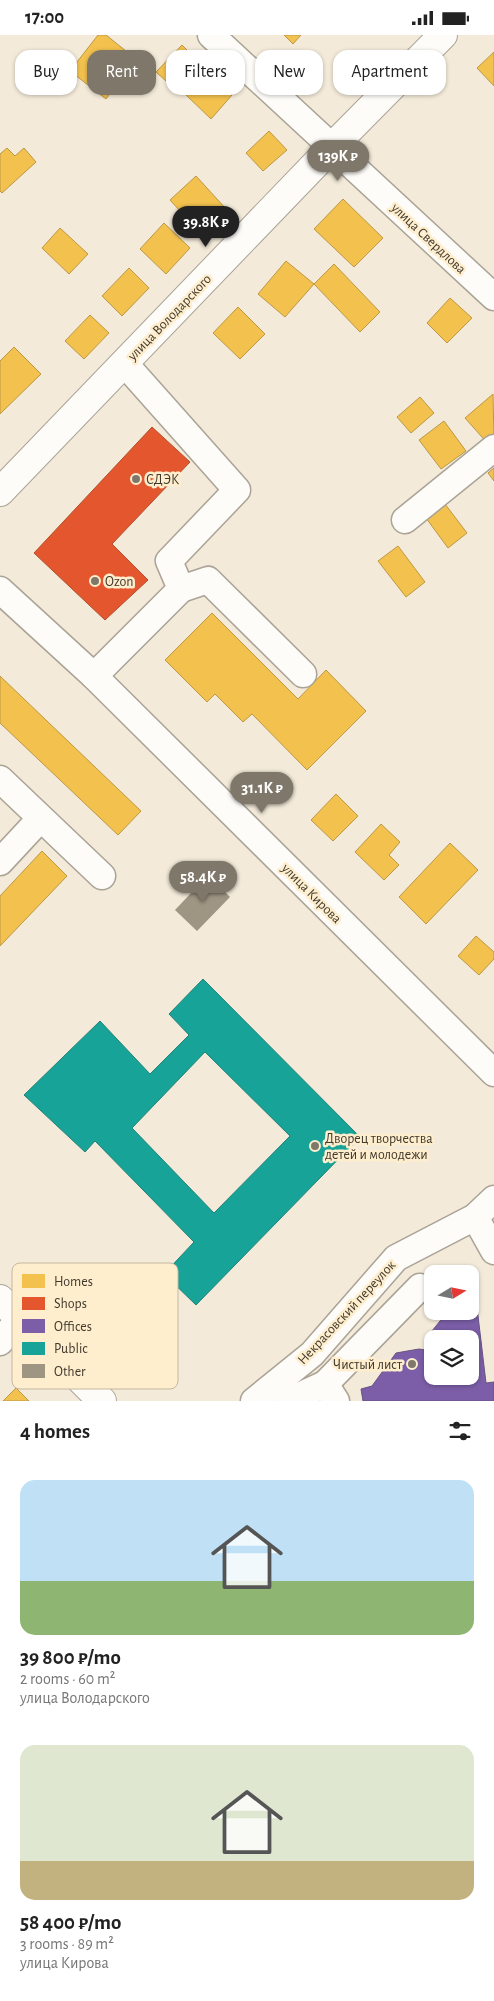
<!DOCTYPE html>
<html lang="en">
<head>
<meta charset="utf-8">
<style>
  :root { --surface:#fff; --page:#f6f6f6; --text:#222; --muted:#767676; --accent:#7f7769 }
  body { margin:0; font-family:"Alegreya Sans",sans-serif; background:var(--page); color:var(--text); height:100vh; display:flex; flex-direction:column; font-size:19px; white-space:nowrap }
  * { box-sizing:border-box; margin:0 }
  p { font-size:16px; color:var(--muted) }
  .icon { flex:none; width:28px; height:28px; fill:none; stroke:currentColor; stroke-width:2; stroke-linecap:round; stroke-linejoin:round }
  .map { position:relative; height:1366px; overflow:hidden }
  .details { display:flex; flex-direction:column; background:var(--surface); flex:1 }
  .details>* { flex:none }
  .hud { position:absolute; left:15px; top:15px; width:465px; height:45px; display:flex; gap:10px }
  .needle { width:32px; rotate:80deg }
  .buttons { position:absolute; left:424px; top:1230px; display:grid; gap:10px }
  .buttons a { display:grid; place-items:center; width:55px; height:55px; border-radius:10px; background:var(--surface); box-shadow:0 1px 4px #0004; font-size:25px }
  .price { position:absolute; translate:-50% -42px; padding:0 11px; border-radius:18px; background:var(--accent); color:#fff; font-size:16px; line-height:32px; filter:drop-shadow(0 1px 2px #0008) }
  .price::after { content:''; position:absolute; left:50%; top:30px; width:15px; height:11px; margin-left:-8px; background:inherit; clip-path:polygon(0 0,100% 0,50% 100%) }
  .price.selected { background:#222; color:#fff }
  ul { padding:0; list-style:none }
  li { display:grid; align-content:center; gap:10px; height:265px; padding:0 20px }
  li span { display:grid; place-items:center; height:155px; border-radius:15px; color:#555 }
  li>.icon { margin-inline-start:auto }
  span .icon { width:90px; height:90px; fill:#fffc; stroke-width:1 }
  li b { font-size:21px }
  h2 { display:flex; justify-content:space-between; align-items:center; height:60px; padding:0 20px; font-size:21px }
  .chip { padding:0 18px; border-radius:15px; background:var(--surface); box-shadow:0 1px 4px #0004; font-size:18px; line-height:45px }
  .chip.selected { background:var(--accent); color:#fff }
  .status { display:flex; justify-content:space-between; align-items:center; height:35px; padding:0 25px; background:var(--surface); direction:ltr }
  .status svg { height:14px; fill:currentColor }
  .map>svg:first-child { display:block }
  .homes { fill:#f2c14e; stroke:#bd9844 }
  .shops { fill:#e4572e; stroke:#b34e2e }
  .offices { fill:#7b5ea7; stroke:#695382 }
  .public { fill:#17a398; stroke:#238378; fill-rule:evenodd }
  .building { fill:#9f9583 }
  .lines { fill:none; stroke-linecap:round; stroke-linejoin:round }
  .minor-casing { stroke:#aaa396; stroke-width:29 }
  .major-casing { stroke:#aaa396; stroke-width:30 }
  .minor { stroke:#fdfcf9; stroke-width:26 }
  .major { stroke:#fdfcf9; stroke-width:28 }
  .poi-dot { fill:#7f7769; stroke:#feeece; stroke-width:2 }
  .labels { text-anchor:middle; stroke-width:5; stroke-linejoin:round; paint-order:stroke }
  .street-label { font-size:14px; fill:#40392d; stroke:#feeece }
  .poi-label { font-size:14px; fill:#40392d; stroke:#feeece; text-anchor:start }
  .key { fill:#feeece; stroke:#c5b89e; stroke-width:1 }
  .key-label { font-size:14px; fill:#40392d }
</style>
</head>
<body>
<div class="status"><b>17:00</b><svg viewBox="0 0 49 12"><path d="M0 12V9h3v3zM5 12V6h3v6zM10 12V3h3v9zM15 12V0h3v12zM26 1h20v11H26zM47 4h2v5h-2z"/></svg></div>
<div class="map">
<svg width="494" height="1366" viewBox="0 0 494 1366">
  <rect width="100%" height="100%" fill="#f3ead9"/>
  <!-- homes -->
  <g class="homes">
    <path d="M98 0H106L136 24 106 64 70 36Z"/>
    <path d="M284 0H301L293 9Z"/>
    <path d="M182 10 191 19 166 46 156 37Z"/>
    <path d="M494 17V51L477 33Z"/>
    <path d="M206 36 232 60 211 84 185 59Z"/>
    <path d="M269 96 287 115 263 136 246 118Z"/>
    <path d="M7 113 15 121 24 113 36 127 2 158 0 156V119Z"/>
    <path d="M196 141 227 175 201 199 170 165Z"/>
    <path d="M343 164 383 203 354 232 314 194Z"/>
    <path d="M164 188 190 213 166 239 140 214Z"/>
    <path d="M60 193 88 219 69 239 42 213Z"/>
    <path d="M286 226 314 249 285 282 258 259Z"/>
    <path d="M334 229 380 277 360 297 314 249Z"/>
    <path d="M129 233 149 253 122 281 102 261Z"/>
    <path d="M450 263 472 283 447 308 427 288Z"/>
    <path d="M238 272 265 299 240 324 213 298Z"/>
    <path d="M90 280 109 298 84 324 65 306Z"/>
    <path d="M14 312 41 339 0 379V326Z"/>
    <path d="M493 359 494 405 489 410 465 383Z"/>
    <path d="M420 362 434 378 411 398 397 382Z"/>
    <path d="M444 386 466 416 441 434 419 405Z"/>
    <path d="M494 433V446L488 438Z"/>
    <path d="M445 469 467 498 448 513 426 483Z"/>
    <path d="M398 511 425 547 406 562 378 526Z"/>
    <path d="M212 578 298 664 326 635 366 676 307 735 252 679 243 687 215 659 207 667 165 625Z"/>
    <path d="M0 641 141 776 118 800 0 688Z"/>
    <path d="M336 759 358 781 333 806 311 785Z"/>
    <path d="M381 789 400 807 389 820 399 830 384 845 355 817Z"/>
    <path d="M450 808 478 835 426 889 399 862Z"/>
    <path d="M42 816 67 841 0 911V861Z"/>
    <path d="M476 901 494 917V924L479 940 458 921Z"/>
    <path d="M16 1353 29 1366H3Z"/>
  </g>
  <!-- shops -->
  <path class="shops" d="M152 392 190 427 112 509 148 545 105 585 34 518Z"/>
  <!-- offices -->
  <path class="offices" d="M476 1264 486 1348 494 1347V1366H363L361 1354 372 1351 396 1318 419 1314 426 1315 432 1310V1341H470V1304H432V1306L428 1301 448 1276H470V1265Z"/>
  <!-- public -->
  <path class="public" d="M203 944 360 1102 196 1270 164 1239 194 1207 95 1106 85 1117 24 1060 100 986 150 1039 189 1000 169 979ZM205 1017 290 1101 214 1178 132 1093Z"/>
  <!-- building -->
  <path class="building" d="M208 840 230 862 197 896 175 875Z"/>
  <g class="lines">
    <!-- minor casing -->
    <g class="minor-casing">
      <g id="minor">
        <path d="M211 0 494 262"/>
        <path d="M405 485 494 413"/>
        <path d="M181 554 208 545 303 639"/>
        <path d="M0 555 94 641 494 1038"/>
        <path d="M94 641 181 554 169 526 237 455 125 329"/>
        <path d="M0 744 102 841"/>
        <path d="M0 827 40 784"/>
        <path d="M475 1182 494 1216"/>
        <path d="M0 1307 20 1283"/>
        <path d="M325 1349 420 1252"/>
        <path d="M254 1366 312 1319 396 1223 475 1182 494 1164"/>
        <path d="M288 1366 325 1349 336 1366"/>
      </g>
    </g>
    <!-- major casing -->
    <g class="major-casing">
      <g id="major">
        <path d="M0 457 332 112 443 0"/>
        <path d="M0 1264 102 1366"/>
      </g>
    </g>
    <!-- minor -->
    <use href="#minor" class="minor"/>
    <!-- major -->
    <use href="#major" class="major"/>
  </g>
  <!-- markers -->
  <g class="poi-dot">
    <circle cx="136" cy="444" r="5"/>
    <circle cx="95" cy="546" r="5"/>
    <circle cx="315" cy="1111" r="5"/>
    <circle cx="412" cy="1329" r="5"/>
  </g>
  <g class="labels">
    <!-- street labels -->
    <g class="street-label">
      <text transform="translate(429 203) rotate(43)" y="5">улица Свердлова</text>
      <text transform="translate(169 282) rotate(-46)" y="5">улица Володарского</text>
      <text transform="translate(312 858) rotate(45)" y="5">улица Кирова</text>
      <text transform="translate(346 1277) rotate(-47)" y="5">Некрасовский переулок</text>
    </g>
    <!-- poi labels -->
    <g class="poi-label">
      <text x="146" y="449">СДЭК</text>
      <text x="105" y="551">Ozon</text>
      <text x="325" y="1108">Дворец творчества<tspan x="325" dy="16">детей и молодежи</tspan></text>
      <text x="402" y="1334" text-anchor="end">Чистый лист</text>
    </g>
  </g>
  <!-- legend -->
  <rect x="12" y="1228" width="166" height="126" rx="8" class="key"/>
  <rect x="22" y="1239" width="23" height="14" fill="#f2c14e"/>
  <rect x="22" y="1262" width="23" height="13" fill="#e4572e"/>
  <rect x="22" y="1284" width="23" height="14" fill="#7b5ea7"/>
  <rect x="22" y="1307" width="23" height="13" fill="#17a398"/>
  <rect x="22" y="1329" width="23" height="14" fill="#9f9583"/>
  <g class="key-label">
    <text x="54" y="1251">Homes</text>
    <text x="54" y="1273">Shops</text>
    <text x="54" y="1296">Offices</text>
    <text x="54" y="1318">Public</text>
    <text x="54" y="1341">Other</text>
  </g>
</svg>
<div class="buttons">
<a><svg class="needle" viewBox="-14 -14 28 28"><path d="M0-13l5 13h-10z" fill="#e53935"/><path d="M0 13l5-13h-10z" fill="#767676"/></svg></a>
<a><svg class="icon" aria-label="layers" viewBox="0 0 24 24"><path d="M12 4l9 5-9 5-9-5zM3 14l9 5 9-5"/></svg></a>
</div>
<b class="price" style="left:338px;top:147px">139K ₽</b>
<b class="price selected" style="left:206px;top:213px">39.8K ₽</b>
<b class="price" style="left:262px;top:779px">31.1K ₽</b>
<b class="price" style="left:203px;top:868px">58.4K ₽</b>
<div class="hud">
<a class="chip">Buy</a>
<a class="chip selected">Rent</a>
<a class="chip">Filters</a>
<a class="chip">New</a>
<a class="chip">Apartment</a>
</div>
</div>
<section class="details">
<h2>4 homes<svg class="icon" aria-label="filters" viewBox="0 0 24 24"><path d="M4 7h16M4 17h16"/><circle cx="9" cy="7" r="2"/><circle cx="15" cy="17" r="2"/></svg></h2>
<ul>
<li><span style="background:linear-gradient(#bfe0f5 65%,#8fb573 0)"><svg class="icon" aria-label="home" viewBox="0 0 24 24"><path d="M3 11l9-7 9 7M6 9v11h12V9"/></svg></span><div><b>39 800 ₽/mo</b><p>2 rooms · 60 m²</p><p>улица Володарского</p></div></li>
<li><span style="background:linear-gradient(#dfe7d0 75%,#c2b280 0)"><svg class="icon" aria-label="home" viewBox="0 0 24 24"><path d="M3 11l9-7 9 7M6 9v11h12V9"/></svg></span><div><b>58 400 ₽/mo</b><p>3 rooms · 89 m²</p><p>улица Кирова</p></div></li>
</ul>
</section>
</body>
</html>
